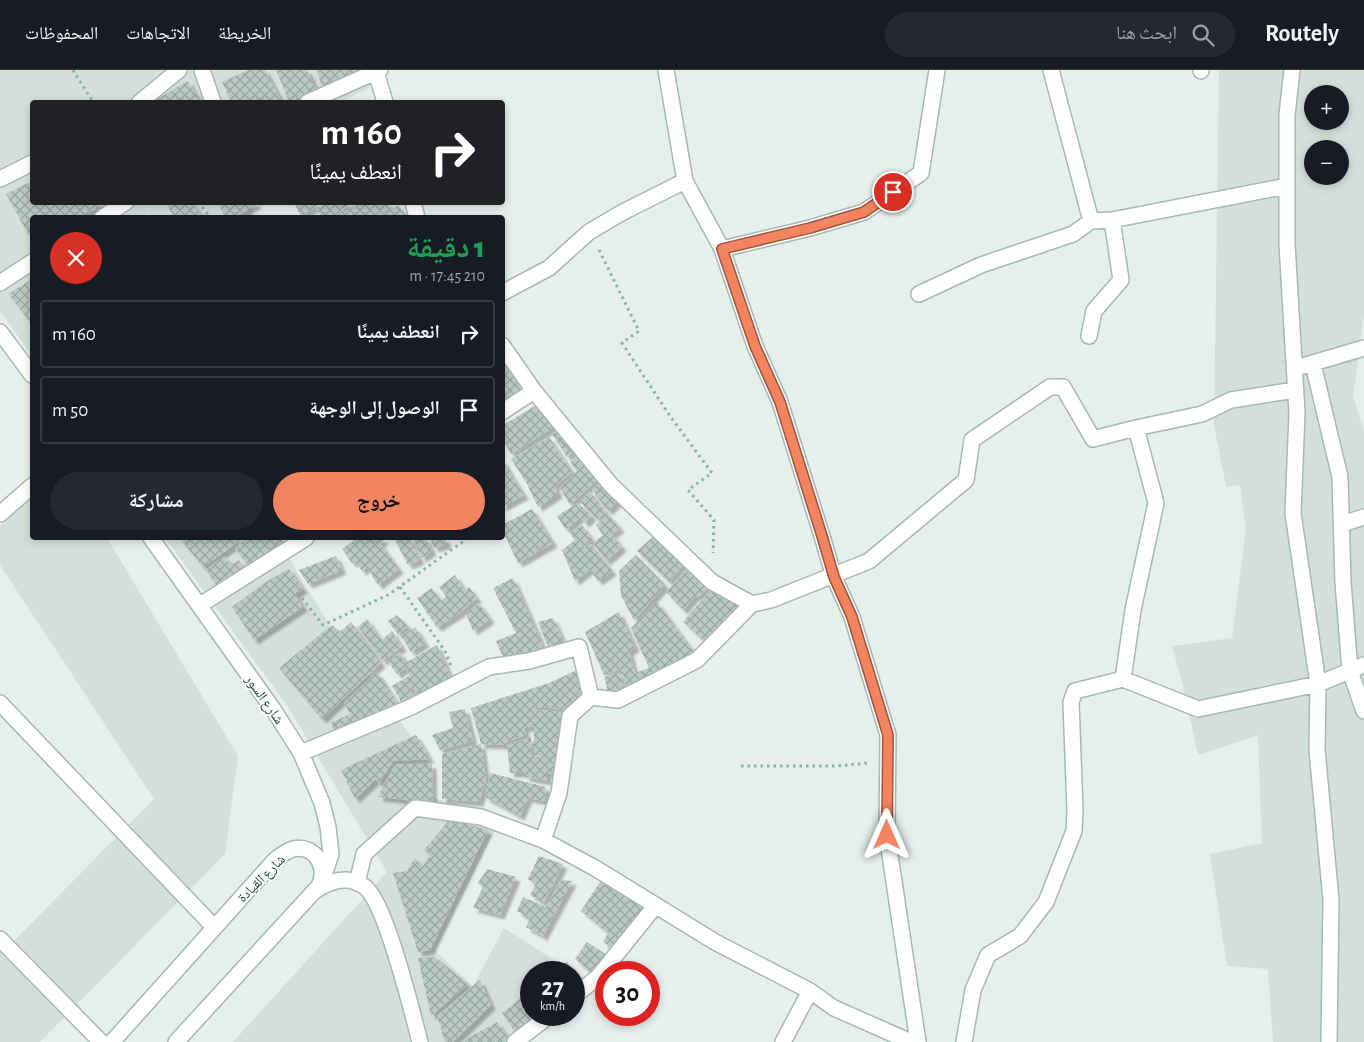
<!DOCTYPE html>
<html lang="ar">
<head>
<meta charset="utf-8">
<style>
  :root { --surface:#171b24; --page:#242831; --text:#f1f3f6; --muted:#9ea1a6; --line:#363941; --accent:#f4845f }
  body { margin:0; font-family:"Alegreya Sans","Noto Naskh Arabic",sans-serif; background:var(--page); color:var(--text); direction:rtl; height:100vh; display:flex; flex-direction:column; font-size:19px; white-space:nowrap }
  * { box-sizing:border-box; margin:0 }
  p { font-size:16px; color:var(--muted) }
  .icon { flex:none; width:28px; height:28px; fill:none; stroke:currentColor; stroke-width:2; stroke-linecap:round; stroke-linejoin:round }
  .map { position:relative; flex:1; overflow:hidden; direction:ltr }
  .sheet { position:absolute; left:30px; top:145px; width:475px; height:325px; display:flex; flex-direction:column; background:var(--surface); border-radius:5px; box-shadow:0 2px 8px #0003; direction:rtl }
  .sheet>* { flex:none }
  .top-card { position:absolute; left:30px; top:30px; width:475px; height:105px; border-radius:5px; box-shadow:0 2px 8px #0003; direction:rtl; background:#202124; color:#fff; overflow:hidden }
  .buttons { position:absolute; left:1304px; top:15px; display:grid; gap:10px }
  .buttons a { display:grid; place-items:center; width:45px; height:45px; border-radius:50%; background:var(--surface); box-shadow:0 2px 8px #0003; font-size:25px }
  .speed { position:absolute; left:520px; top:891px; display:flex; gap:10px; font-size:25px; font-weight:700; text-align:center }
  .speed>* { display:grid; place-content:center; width:65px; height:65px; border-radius:50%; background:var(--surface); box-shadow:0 2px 8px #0003; line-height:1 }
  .speed small { font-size:12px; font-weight:400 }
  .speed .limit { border:8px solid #d22; background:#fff; color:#111 }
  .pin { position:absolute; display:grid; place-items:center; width:42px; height:42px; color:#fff; margin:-21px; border:2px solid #fff; border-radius:50%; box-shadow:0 1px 5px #0007 }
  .me { position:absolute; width:55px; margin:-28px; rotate:0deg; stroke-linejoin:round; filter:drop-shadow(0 0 4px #0008) }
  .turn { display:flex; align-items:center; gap:18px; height:105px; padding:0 20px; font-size:22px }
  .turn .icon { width:65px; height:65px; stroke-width:2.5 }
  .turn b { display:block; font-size:35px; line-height:42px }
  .round { display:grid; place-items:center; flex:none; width:52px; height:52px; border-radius:26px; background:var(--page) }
  .summary { display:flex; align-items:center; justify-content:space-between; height:85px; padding:0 20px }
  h1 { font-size:30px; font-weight:800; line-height:38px; color:#1e9e55 }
  .button { display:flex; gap:10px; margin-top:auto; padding:10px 20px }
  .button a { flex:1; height:58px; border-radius:30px; background:var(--accent); color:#111; font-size:20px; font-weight:800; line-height:58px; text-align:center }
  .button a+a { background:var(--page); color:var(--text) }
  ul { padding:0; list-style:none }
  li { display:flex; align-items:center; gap:15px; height:68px; margin:0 10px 8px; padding:0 10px; border:2px solid var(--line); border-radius:5px }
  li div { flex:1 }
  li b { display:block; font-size:19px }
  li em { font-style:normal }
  header { display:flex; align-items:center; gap:30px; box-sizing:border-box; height:70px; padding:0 25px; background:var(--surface); border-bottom:1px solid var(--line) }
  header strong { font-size:24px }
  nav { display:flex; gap:28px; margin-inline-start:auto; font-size:18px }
  .search { width:350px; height:45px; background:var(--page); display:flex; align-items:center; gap:12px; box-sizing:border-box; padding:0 18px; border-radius:28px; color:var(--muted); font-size:19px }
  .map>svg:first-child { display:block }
</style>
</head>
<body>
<header>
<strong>Routely</strong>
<div class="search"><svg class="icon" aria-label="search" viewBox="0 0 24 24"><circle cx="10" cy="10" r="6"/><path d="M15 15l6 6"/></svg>ابحث هنا</div>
<nav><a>الخريطة</a><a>الاتجاهات</a><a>المحفوظات</a></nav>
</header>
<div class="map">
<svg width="1364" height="972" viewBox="0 0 1364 972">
  <defs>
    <pattern id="building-cross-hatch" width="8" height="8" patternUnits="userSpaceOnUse" patternTransform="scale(1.25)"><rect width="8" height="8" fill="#bbcac4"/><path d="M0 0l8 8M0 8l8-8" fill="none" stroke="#98a6a0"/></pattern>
    <filter id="shadow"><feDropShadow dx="4.5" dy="4.5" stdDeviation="1" flood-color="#0004"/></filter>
  </defs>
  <rect width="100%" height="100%" fill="#e6efeb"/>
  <path fill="#d4dfda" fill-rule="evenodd" d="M0,0H362L370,18L340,32H32V132L251,133L255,147L151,148L149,143L143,148H32V286L0,241Z
    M1219,0H1364V247L1353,326L1364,361V972H1273L1268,899L1227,896L1210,784L1262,773L1258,665L1198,685L1182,612L1172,576L1232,568L1246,459L1240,415L1226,417L1214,355ZM1312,24H1340V51H1312ZM1312,79H1340V106H1312Z
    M32,424V468H107L238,686L225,784L40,972H0V868L9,876L154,729L0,495V455Z
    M165,468H279L298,504L334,562L354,555L386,589L368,604L431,696L433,728L502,746L435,881L473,916L504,858L594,915L574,932V902H531V945H559L526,972H233L387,802L288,637Z"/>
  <path fill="url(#building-cross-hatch)" filter="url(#shadow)" d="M248,0H265L282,32H231L222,12Z
    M276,0H307L317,21L289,32Z
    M317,0H369L322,19Z
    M188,11L200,32H152Z
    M32,111V132H106L80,148H32V171L6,124Z
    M165,132H192L203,148H175Z
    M217,132H256L257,134L234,148H226Z
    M294,132H322L301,147Z
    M326,132H352L333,148H323L316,140Z
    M361,132H388L390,138L374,148H336Z
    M398,135L408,148H377Z
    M32,209V254L8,224Z
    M502,282L531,321L502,336Z
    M538,334L555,356L511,384L502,368V356Z
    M560,358L576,379L567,387L552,364Z
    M549,367L572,402L555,416L558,424L538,437L526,412L511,389Z
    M577,386L600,407L570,435L560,418L577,401L570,393Z
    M502,389L524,425L502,437Z
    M602,410L621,428L608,441L592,420Z
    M590,421L606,442L597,449L580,432Z
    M578,433L592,446L585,453L580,447L566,460L557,446Z
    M532,439L553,473L518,493L502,460V455Z
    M608,444L620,458L612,464L622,477L606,491L593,473L603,465L596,455Z
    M582,455L593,470L581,478L591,474L612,501L598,511L590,499L575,511L562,480L575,470L570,463Z
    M656,464L685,492L669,512L637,481Z
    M187,468H244L203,497L182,471Z
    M245,468H282L286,475L249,497L235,478L245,469Z
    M357,468H382L384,470L380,473L399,499L378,515L367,497L362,501L355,491L352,493L342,479Z
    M394,468H410L420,490L408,495Z
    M412,468H426L432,481L422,488Z
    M430,468H445L447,474L434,478Z
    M636,485L665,515L634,550L621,526L619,501Z
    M224,486L231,495L239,490L246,500L218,518L206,500Z
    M336,486L342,500L308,514L299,500Z
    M689,497L712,513L699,527L696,525L683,540L666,522Z
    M289,499L303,519L295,524L303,537L254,570L232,537L267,511Z
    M455,505L465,520L469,517L477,528L458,544L437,557L417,528L432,518L441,531L446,526L439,517Z
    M513,508L544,579L503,587L496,571L516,563L493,518Z
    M710,520L743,536L704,571L683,552Z
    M657,532L695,583L628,622L621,599L604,605L585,562L619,542L635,577L629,581L635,603L649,598L631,558Z
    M479,533L490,549L473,561L466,543Z
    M397,545L408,556L398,564L388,551Z
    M553,548L564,573L548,577L538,552Z
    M367,549L382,570L392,561L402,577L383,591L358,557Z
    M351,552L381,593L322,649L279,598L332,555L340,562Z
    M415,557L425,573L411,582L401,566Z
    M437,575L451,609L420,628L413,618L410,620L416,630L403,635L392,616L409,606L407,597L397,604L388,591L400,582L405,593Z
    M579,599L587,626L569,642L552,638H536L537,641L550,640L567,645L556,705L547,703V711L525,707V703H510L507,675L531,667L532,686L546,688L534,685V656L524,658L526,665L506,672L507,675L481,674L471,638L549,613Z
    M377,602L400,636L335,663L331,653L350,644L344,633Z
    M619,602L625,622L609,626L604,607Z
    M465,639L473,671L440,680L432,665L453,658L449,642Z
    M416,665L430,689L393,691L379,714L376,709L355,729L341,700Z
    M481,674L486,710L479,732L442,729V684Z
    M395,694H432L433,733L378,727Z
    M490,703L546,717L544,731L528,728L520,746L485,727Z
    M450,749L488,760L430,880L418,882L393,803L407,801L415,788L423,796L430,785L424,780Z
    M539,786L563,794L544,833L530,825L536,814L528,809Z
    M487,799L516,807L500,845L473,838L483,817L478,813Z
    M561,810L572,811L543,866L526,857L530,849L517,841L523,827L546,837Z
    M600,812L647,839L615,881L603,872L608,863L581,841Z
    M587,872L610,887L594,905L575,889Z
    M435,887L468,914L431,946L418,888Z
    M567,892L584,912L574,920V902H553Z
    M480,910L491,935L453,972H445L437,946Z
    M531,920V945H540L516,963L502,943Z
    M497,952L511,972H461Z"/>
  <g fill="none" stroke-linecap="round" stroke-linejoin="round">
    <defs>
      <path id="minor" d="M202,0L213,32
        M666,0L685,111L722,179L755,276L780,332L822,466L834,507L852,547L888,665L887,765L918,972
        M1051,0L1091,151
        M1292,0L1287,45V174L1297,343L1293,443L1318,614L1317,680L1331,830L1329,972
        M1201,1V0
        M376,2L385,32
        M140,32L179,0
        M308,32L380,0
        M0,109L32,93
        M413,132L417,148
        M102,148L126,132
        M722,179L810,158L864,142L921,103L937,0
        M0,213L32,192
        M502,223L549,198L589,162L623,142L685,111
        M919,224L981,195L1073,164L1091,151L1112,150L1287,116
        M0,262L32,305
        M1089,266L1094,241L1121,210L1112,150
        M502,275L534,321L611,415L712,512L752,534L771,530L869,491L966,410L972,370L1050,317H1063L1093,369L1136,358L1202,344L1231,330L1295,320
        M1313,294L1340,407L1343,512L1350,601L1364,641
        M1303,296L1364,278
        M502,342L534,321
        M0,444L32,416
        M1342,454L1364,447
        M151,468L273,639L301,683L322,733L328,757L331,784L324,805
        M200,535L306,468
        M1123,609L1133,540L1156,433L1136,358
        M0,633L214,857
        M301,683L411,637L489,597L529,591L579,577L591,627L618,630L697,590L752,534
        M543,770L559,723L570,646L591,627
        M357,813L364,784L415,738L481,747L543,770L595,798L715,872L810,921L834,938L911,972
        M315,821C329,811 349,804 365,817C386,833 412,942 420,972
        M0,869L101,972
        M574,926L598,907L656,835
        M112,972L276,789C281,785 287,781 293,779C316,774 328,798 319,816L176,972
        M515,972L550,945
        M783,972L810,921
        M964,972L973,920L988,885L1020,866L1046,832L1074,761L1075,740L1071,632L1075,621L1123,609L1198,639L1318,614L1364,595"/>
    </defs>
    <use href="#minor" stroke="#a8b8b2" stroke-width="18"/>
    <path stroke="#86b3a5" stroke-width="3" stroke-dasharray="2.5 4" stroke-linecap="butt" d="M73,0L93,32
      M198,132L211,148
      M599,180L639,261L622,273L670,346L712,403L688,420L714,450L713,483
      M400,517L445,581L451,596
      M302,528L323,555L388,525L468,468
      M741,696H837L868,693"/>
    <use href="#minor" stroke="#fff" stroke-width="15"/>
  </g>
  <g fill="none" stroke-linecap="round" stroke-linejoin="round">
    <defs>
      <path id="route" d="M887,765L888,665L852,547L834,507L822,466L780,332L755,276L722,179L810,158L864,142L893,122"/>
    </defs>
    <use href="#route" stroke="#9f563e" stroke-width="12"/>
    <use href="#route" stroke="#f4845f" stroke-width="9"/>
  </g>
  <g text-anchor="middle" stroke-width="4" stroke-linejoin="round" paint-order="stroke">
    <g font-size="14" fill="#24423a" stroke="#f7fbf9">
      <text transform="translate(265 629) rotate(55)" y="5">شارع السور</text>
      <text transform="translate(261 808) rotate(-45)" y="5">شارع القيادة</text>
    </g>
  </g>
</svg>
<div class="buttons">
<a>+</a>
<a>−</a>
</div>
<div class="speed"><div>27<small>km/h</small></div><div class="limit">30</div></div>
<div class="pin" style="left:893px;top:122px;background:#d93025"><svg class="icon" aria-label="arrive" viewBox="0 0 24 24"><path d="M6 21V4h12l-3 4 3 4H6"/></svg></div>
<svg class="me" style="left:887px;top:765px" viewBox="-20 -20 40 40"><path d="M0-17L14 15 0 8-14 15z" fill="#f4845f" stroke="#fff" stroke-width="4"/></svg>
<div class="top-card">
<div class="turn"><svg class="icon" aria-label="right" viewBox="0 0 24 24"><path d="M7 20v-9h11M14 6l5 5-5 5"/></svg><div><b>160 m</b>انعطف يمينًا</div></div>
</div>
<section class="sheet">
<div class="summary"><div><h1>1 دقيقة</h1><p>210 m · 17:45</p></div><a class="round" style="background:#d93025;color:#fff"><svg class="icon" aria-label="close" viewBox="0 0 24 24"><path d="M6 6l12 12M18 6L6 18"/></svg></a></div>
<ul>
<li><svg class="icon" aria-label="right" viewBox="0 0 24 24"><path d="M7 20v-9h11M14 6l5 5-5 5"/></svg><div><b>انعطف يمينًا</b></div><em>160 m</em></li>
<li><svg class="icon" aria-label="arrive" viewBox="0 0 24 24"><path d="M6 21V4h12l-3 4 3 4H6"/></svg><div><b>الوصول إلى الوجهة</b></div><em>50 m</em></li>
</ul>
<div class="button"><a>خروج</a><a>مشاركة</a></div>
</section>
</div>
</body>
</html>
